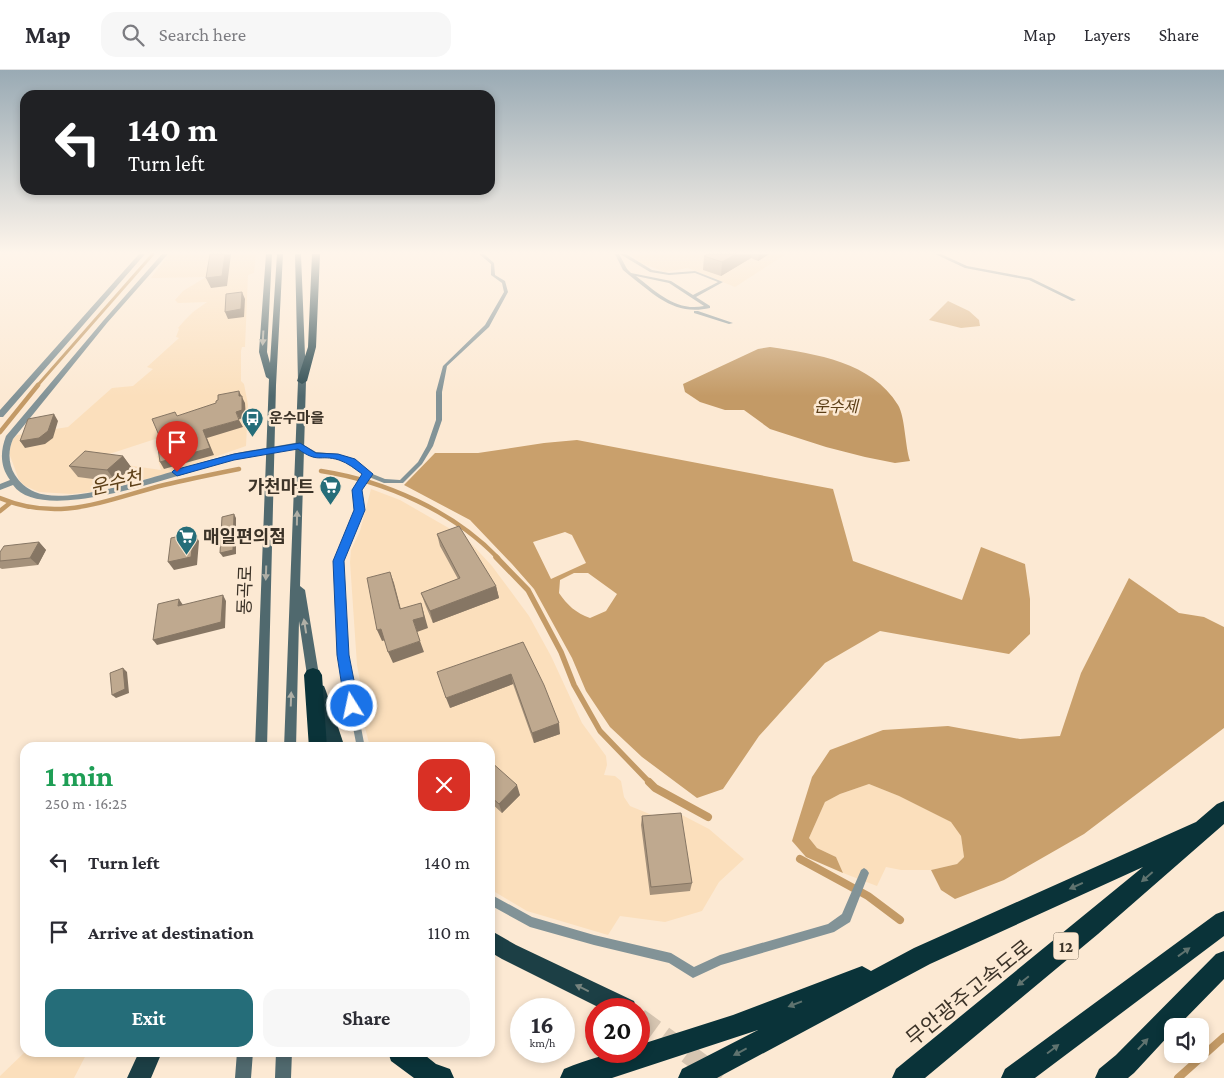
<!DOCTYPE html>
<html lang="en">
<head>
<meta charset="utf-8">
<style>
  :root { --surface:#fff; --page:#f7f7f7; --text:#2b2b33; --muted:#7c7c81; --line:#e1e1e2; --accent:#256d79 }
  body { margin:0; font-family:"Crimson Pro","Noto Sans KR",serif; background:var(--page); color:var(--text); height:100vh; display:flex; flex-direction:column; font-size:19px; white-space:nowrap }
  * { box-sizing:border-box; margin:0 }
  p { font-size:16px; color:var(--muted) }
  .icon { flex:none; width:28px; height:28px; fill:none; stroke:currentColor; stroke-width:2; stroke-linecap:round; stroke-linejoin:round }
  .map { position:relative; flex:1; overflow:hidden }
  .sheet { position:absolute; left:20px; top:672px; width:475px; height:315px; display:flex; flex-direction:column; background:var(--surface); border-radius:15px; box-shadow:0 2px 8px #0003 }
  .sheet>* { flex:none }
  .top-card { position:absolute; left:20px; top:20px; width:475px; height:105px; border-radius:15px; box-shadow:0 2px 8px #0003; background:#202124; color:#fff; overflow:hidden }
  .tools { position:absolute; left:1164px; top:948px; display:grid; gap:10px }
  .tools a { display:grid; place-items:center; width:45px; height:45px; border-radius:10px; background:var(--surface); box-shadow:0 2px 8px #0003; font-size:25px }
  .speed { position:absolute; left:510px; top:928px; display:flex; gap:10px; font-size:25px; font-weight:700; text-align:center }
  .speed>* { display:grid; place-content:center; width:65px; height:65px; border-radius:50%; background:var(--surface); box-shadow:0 2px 8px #0003; line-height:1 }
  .speed small { font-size:12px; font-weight:400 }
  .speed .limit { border:8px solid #d22; background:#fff; color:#111 }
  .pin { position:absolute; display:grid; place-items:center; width:42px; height:42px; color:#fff; margin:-51px -21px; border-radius:50% 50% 50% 0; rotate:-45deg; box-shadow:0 0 5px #0007 }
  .pin .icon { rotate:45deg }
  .me { position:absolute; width:55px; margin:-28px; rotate:350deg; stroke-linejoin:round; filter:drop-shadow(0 0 4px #0008) }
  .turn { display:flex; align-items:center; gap:18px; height:105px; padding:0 25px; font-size:22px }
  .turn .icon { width:65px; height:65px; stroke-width:2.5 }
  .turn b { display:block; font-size:35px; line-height:42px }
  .round { display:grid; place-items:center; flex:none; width:52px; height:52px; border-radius:15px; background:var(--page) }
  .head { display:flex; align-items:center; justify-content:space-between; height:85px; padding:0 25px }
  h1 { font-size:30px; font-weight:700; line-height:38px; color:#1e9e55 }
  .action { display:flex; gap:10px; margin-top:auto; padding:10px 25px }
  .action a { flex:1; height:58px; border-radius:15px; background:var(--accent); color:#fff; font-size:20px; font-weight:700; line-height:58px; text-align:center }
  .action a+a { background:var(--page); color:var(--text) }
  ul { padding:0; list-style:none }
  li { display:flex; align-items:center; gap:15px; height:70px; padding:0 25px }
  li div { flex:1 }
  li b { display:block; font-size:19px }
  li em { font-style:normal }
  header { display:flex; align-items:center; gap:30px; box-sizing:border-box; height:70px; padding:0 25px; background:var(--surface); border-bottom:1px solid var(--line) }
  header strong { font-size:24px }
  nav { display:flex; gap:28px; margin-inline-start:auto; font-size:18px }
  .search { width:350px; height:45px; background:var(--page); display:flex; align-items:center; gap:12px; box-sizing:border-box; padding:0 18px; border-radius:15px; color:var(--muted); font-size:19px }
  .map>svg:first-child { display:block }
</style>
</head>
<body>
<header>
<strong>Map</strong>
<div class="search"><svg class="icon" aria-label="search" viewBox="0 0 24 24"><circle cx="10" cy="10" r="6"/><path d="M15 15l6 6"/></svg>Search here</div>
<nav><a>Map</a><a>Layers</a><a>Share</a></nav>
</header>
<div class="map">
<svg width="1224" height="1008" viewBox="0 0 1224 1008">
  <rect width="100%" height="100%" fill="#fce9d3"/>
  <path fill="#fbdfbc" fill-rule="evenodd" d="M169,184H256L254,203L248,205L245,277H242L241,281V311L244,314L248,335L246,376L163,405L91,422L71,424L39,422L25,416L19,410L9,383L12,370L17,365L68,357L112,318L133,316L153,299L147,297L179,268L176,267L179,259L178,258L184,251L193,242L207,232L178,233L175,230L183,221L206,207L151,208ZM189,358L194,374L157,386L161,400L91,390Z
    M630,184H786L735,217L688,198L665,202L641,193Z
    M371,419L400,430L466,468L492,496L529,546L551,586L582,653L606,686L607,695L604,705L615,706L621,711L624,727L630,736L652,745L672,743L682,745L709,759L744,789L719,812L702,841L665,852L620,846L608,865L527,841L490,819V678L370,677L362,646V622L357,595L350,492L351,480L360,461Z
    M869,714L899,726L952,752L961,766L964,787L957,794L931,800H901L886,797L877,816L843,803L836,787L817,778L809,768L825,732L840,724Z
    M25,982L87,983L74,1008H0V1006Z"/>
  <path fill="#ddb788" d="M948,231L969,241L979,250L980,256L961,258L929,250Z"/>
  <path fill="#c9a06c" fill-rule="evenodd" d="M577,370L833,419L853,491L962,530L981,477L1025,494L1030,529V564L1009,584L880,561L825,593L759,666L723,719L697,728L642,687L610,657L586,621L572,588L534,519L512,494L470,450L404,415L435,383H478L544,373ZM565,462L572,465L586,493L551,509L533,472ZM574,503H588L617,524L606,541L590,548C576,543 567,535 559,523L560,510Z
    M1129,508L1179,543L1204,547L1224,557V658L1084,764L1004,810L955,829L941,820L931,800L957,794L964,787L961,766L951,752L899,726L869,714L840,724L825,732L809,768L817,778L836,787L843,803L806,787L792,771L812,707L830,680L883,660L948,656L1020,669L1060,666L1081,603Z"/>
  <path fill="#c39a66" d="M770,277C816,284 872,292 898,335C905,346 905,376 910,391L895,393L865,387L826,377L770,359L744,340H725L700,332L685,322L683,314L758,279Z"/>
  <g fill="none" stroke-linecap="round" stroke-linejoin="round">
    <path stroke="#c39a66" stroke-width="3" d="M37,316L153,184"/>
    <path stroke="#c39a66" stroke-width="4.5" d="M0,362L38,315
      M321,401C385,411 453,441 498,488
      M0,428C60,453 105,430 164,415C189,409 214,404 239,399
      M0,441L10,433"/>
    <path stroke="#c39a66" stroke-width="5.5" d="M496,487L528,520L561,582L574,615L600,661L651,714"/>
    <path stroke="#c39a66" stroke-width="8" d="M649,712L655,718L708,747
      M800,789L868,826L900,850
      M1178,1008L1224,967"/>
    <path stroke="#d6c5b1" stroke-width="20" stroke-dasharray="20 10" stroke-linecap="butt" d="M639,948L721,1008"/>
    <path fill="#829397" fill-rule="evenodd" d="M479,184H484L494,193L495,205L505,211L508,222L489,257L447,296L442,322V350L433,376L422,394L403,413H384L369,407L360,420L363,439L341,491L347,585L365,678H357L339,585L335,491L357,439L354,420L365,404C356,398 348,390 338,388C319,384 313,390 297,375L298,374H302L316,382L337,384L348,387L370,403L385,409L400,410L418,392L427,376L436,350V322L443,296L485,255L504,222L502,213L491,205V194Z
      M615,184H619L627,199L631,203L671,211L693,225L718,212L695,203L669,205L650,202L620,184H626L652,200L669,203L695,201L723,212L696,227L710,236V238C674,246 655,225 629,205L623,200ZM636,206L669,213L704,236C677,242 656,222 636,206Z
      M935,184H941L967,196L1031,208L1076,230L1072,231L1029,210L965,198Z
      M694,241H698L733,253L729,254L694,243Z
      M864,798L867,800L869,803L850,852L834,862L721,895L693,908L669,893L594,875L530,857L490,835V824L532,847L594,865L671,883L694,897L720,885L828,854L842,844L861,800Z"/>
    <path fill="#829397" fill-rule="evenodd" d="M139,184H145L3,347H0V340Z
      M162,184H168L107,253L13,369C8,380 8,394 15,405C20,413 26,418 35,422C73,438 179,398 221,387C247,380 274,377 300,372L304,375L303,377C279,382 255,384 232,390C189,400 43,458 13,415L0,420V414L10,410C0,396 0,382 6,366L103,251Z"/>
    <path fill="#50696e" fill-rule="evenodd" d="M266,184H272L267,282L270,293L277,184H283L276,315L267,678H255L269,309L266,307L259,282Z
      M295,184H301L306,311L300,516L305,520L319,605L317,608L313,610L309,608L307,605L299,551L296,678H284L298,311Z
      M237,982H253L251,1008H235Z
      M276,982H292L291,1008H275Z"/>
    <path fill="#2d4b51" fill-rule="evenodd" d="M312,184H320L316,277L307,311L302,314L297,311L308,277Z"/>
    <path fill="#1c3f45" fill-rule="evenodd" d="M318,614L324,616L326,621L345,678H328L310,621L312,616Z
      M490,860L516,875L634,931L637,939H602L502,889L490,882Z
      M139,982H162L151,1008H127Z"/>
    <path fill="#0a3339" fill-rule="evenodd" d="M313,598L319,600L322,605L327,678H309L304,605L307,600Z
      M1224,731V754L1098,864L925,1008H892L896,999L1143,797L930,894L717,1008H678L682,999L758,960L612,1008H560L564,999C589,989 612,981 639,981V975L733,945L862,896L871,901L914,878L1196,752L1217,734Z
      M1224,841V866L1035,1008H1001L1005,999L1216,844Z
      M1224,881V909L1178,956H1172V962L1134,1003L1128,1008H1095L1099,999L1116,985L1216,884Z
      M388,982H421L436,994L450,999L454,1008H414L391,991Z"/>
  </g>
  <path fill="#a4917b" d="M708,184H769L758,191L751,188L721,206L703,200L704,186Z
    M123,386L131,397L116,412L78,407L69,396Z
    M437,464L496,516L499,528L433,553L425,534L421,523L458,509L440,476Z
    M39,472L46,480L38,495L2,499L0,498V482Z
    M523,572L560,664L534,673L513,614L450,638Z
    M490,691L520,725L502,743L490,732Z
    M642,746L692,813L690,821L650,825L641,755Z"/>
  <path fill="#867664" d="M225,184H231L227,216L211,218L206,208Z
    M736,184H752L751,188L721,206L722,192Z
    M759,184H769L758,191Z
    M242,222L245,229L244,247L228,249L225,242Z
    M239,321L245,333L246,348L239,349L236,342L239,326Z
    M54,344L58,351L53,368L45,374L25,378L20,371Z
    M239,350L243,357L207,368L214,385L164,399L160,392L203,360Z
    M123,386L131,397L116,412L107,400Z
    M234,444L236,448V484L223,487L220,483Z
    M194,463L199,471L197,495L174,500L168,492Z
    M39,472L46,480L38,495L30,488Z
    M390,502L394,513L404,551L400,539Z
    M496,516L499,528L433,553L430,541Z
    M223,525L226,531L225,558L157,575L153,570Z
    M179,529L183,535L178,536Z
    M421,533L428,558L417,562L413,550Z
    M381,559L386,570L382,571L377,560Z
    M420,571L424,582L393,593L388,582Z
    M123,598L127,602L129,623L116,628L112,625Z
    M511,604L513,614L450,638L446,628Z
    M559,653L560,664L534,673L532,663Z
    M517,715L520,725L502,743L499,734Z"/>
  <path fill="#bfa98f" stroke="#867664" d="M210,184H225L222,206L206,208Z
    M708,184H736L722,192L704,186Z
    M242,222L241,239L225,242L226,224Z
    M239,321V326H242V340L236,342L239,350L203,360L210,378L160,392L158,378L164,377L152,349L175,342L177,346L216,333V331L218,330V325Z
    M54,344L48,361L39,368L20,371L28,349Z
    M85,381L123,386L107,400L69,396Z
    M234,444L233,480L220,483L222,447Z
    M459,456L496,516L430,541L421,523L460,508L437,464Z
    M194,463L191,487L168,492L171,468Z
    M39,472L30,488L0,491V482L4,476Z
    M390,502L400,539L421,533L424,547L413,550L420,571L388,582L381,559L377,560L367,508Z
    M223,525L221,552L153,570L158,534L179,529L178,536Z
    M523,572L544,615L559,653L532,663L511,604L446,628L437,602Z
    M123,598L125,619L112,625L110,603Z
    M490,691L517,715L499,734L490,726Z
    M681,743L692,813L651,817L642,746Z"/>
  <defs><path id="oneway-solid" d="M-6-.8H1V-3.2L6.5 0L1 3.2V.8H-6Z" transform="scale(1.25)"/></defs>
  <g fill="#afafa6">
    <use href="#oneway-solid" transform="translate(263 268) rotate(93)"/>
    <use href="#oneway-solid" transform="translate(297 448) rotate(-89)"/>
    <use href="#oneway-solid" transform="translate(266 503) rotate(92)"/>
    <use href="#oneway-solid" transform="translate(305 556) rotate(-99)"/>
    <use href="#oneway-solid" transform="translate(291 629) rotate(-88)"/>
  </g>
  <g fill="#5f736f">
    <use href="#oneway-solid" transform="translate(1147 807) rotate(139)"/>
    <use href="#oneway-solid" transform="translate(1076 816) rotate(156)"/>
    <use href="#oneway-solid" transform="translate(1184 882) rotate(-36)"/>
    <use href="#oneway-solid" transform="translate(1023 911) rotate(141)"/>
    <use href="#oneway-solid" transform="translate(795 934) rotate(159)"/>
    <use href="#oneway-solid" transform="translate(1143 974) rotate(-47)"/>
    <use href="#oneway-solid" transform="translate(1053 979) rotate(-37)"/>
    <use href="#oneway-solid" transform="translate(740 982) rotate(152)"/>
  </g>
  <use fill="#76837e" href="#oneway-solid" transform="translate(582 918) rotate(-154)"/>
  <linearGradient id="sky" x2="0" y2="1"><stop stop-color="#99aab4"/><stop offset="0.56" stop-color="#fef5eb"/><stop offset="1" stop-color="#fef5eb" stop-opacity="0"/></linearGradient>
  <rect width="1224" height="326" fill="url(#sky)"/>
  <path fill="#1a73e8" stroke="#114b97" d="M300,373L316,383L338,384L355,389L373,404L362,420L365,440L344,491L349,585L359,636L357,640L352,642L347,640L345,636L337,585L333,491L354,440L352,420L362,404C355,399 348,393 339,390C319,384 319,394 298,379L234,390L177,406L172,402L174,400L234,384Z"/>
  <defs>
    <symbol id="bus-pin" viewBox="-11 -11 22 30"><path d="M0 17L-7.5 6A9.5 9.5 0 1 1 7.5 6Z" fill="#256d79" stroke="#fce9d3"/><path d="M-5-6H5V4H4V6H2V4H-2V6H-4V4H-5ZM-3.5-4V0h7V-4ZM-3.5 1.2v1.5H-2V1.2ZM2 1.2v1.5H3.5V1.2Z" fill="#fff"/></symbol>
    <symbol id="supermarket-pin" viewBox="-11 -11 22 30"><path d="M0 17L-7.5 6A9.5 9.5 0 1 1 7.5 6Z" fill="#256d79" stroke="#fce9d3"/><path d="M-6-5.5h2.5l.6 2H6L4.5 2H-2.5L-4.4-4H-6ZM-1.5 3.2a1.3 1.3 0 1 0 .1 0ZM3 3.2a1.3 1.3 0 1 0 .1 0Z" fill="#fff"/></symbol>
  </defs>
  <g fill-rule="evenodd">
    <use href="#bus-pin" x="240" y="336" width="25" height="34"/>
    <use href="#supermarket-pin" x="318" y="404" width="25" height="34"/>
    <use href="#supermarket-pin" x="174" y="454" width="25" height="34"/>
  </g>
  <g text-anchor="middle" stroke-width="5" stroke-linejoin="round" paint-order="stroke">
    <g font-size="15" font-weight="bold" fill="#3c3328" stroke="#fce9d3" text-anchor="start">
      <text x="269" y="353">운수마을</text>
    </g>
    <g font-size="16" font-style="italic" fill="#5c3f17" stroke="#fce9d3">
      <text x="836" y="342">운수제</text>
    </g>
    <rect fill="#fce9d3" stroke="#766a5b" stroke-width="1" x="1053.5" y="862.5" width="25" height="27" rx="4"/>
    <g font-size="16" font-weight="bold" fill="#3c3328">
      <text x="1066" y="882">12</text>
    </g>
    <g font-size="18" font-weight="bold" fill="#3c3328" stroke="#fce9d3" text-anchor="end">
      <text x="314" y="423">가천마트</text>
      <text x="203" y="473" text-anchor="start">매일편의점</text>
    </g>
    <g font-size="18" fill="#3c3328" stroke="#fce9d3">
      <text transform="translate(245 520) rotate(-88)" y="6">동곡로</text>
    </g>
    <g font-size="19" font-style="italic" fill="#5c3f17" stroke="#fce9d3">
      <text transform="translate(116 412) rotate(-13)" y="7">운수천</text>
    </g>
    <g font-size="21" fill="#3c3328" stroke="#fce9d3">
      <text transform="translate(969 923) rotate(-39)" y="7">무안광주고속도로</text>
    </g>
  </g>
</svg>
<div class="tools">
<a><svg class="icon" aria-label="sound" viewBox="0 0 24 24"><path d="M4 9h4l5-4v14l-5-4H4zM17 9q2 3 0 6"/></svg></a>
</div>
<div class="speed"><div>16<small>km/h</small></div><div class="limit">20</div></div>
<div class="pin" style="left:177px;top:402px;background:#d93025"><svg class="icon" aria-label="arrive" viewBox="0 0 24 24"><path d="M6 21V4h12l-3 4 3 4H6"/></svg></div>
<svg class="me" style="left:352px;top:636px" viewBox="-20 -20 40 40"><circle r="17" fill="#1a73e8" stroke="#fff" stroke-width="3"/><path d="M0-11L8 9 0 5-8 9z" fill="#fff"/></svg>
<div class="top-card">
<div class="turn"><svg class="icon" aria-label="left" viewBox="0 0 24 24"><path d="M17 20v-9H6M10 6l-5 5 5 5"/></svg><div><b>140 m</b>Turn left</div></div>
</div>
<section class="sheet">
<div class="head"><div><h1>1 min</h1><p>250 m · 16:25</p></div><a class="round" style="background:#d93025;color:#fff"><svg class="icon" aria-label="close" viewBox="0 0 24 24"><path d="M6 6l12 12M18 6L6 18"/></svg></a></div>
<ul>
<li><svg class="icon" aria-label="left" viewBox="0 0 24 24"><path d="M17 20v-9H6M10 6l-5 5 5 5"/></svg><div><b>Turn left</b></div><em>140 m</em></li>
<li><svg class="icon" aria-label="arrive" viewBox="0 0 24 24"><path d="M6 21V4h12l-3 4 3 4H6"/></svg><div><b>Arrive at destination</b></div><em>110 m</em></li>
</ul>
<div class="action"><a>Exit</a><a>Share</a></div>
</section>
</div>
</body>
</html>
